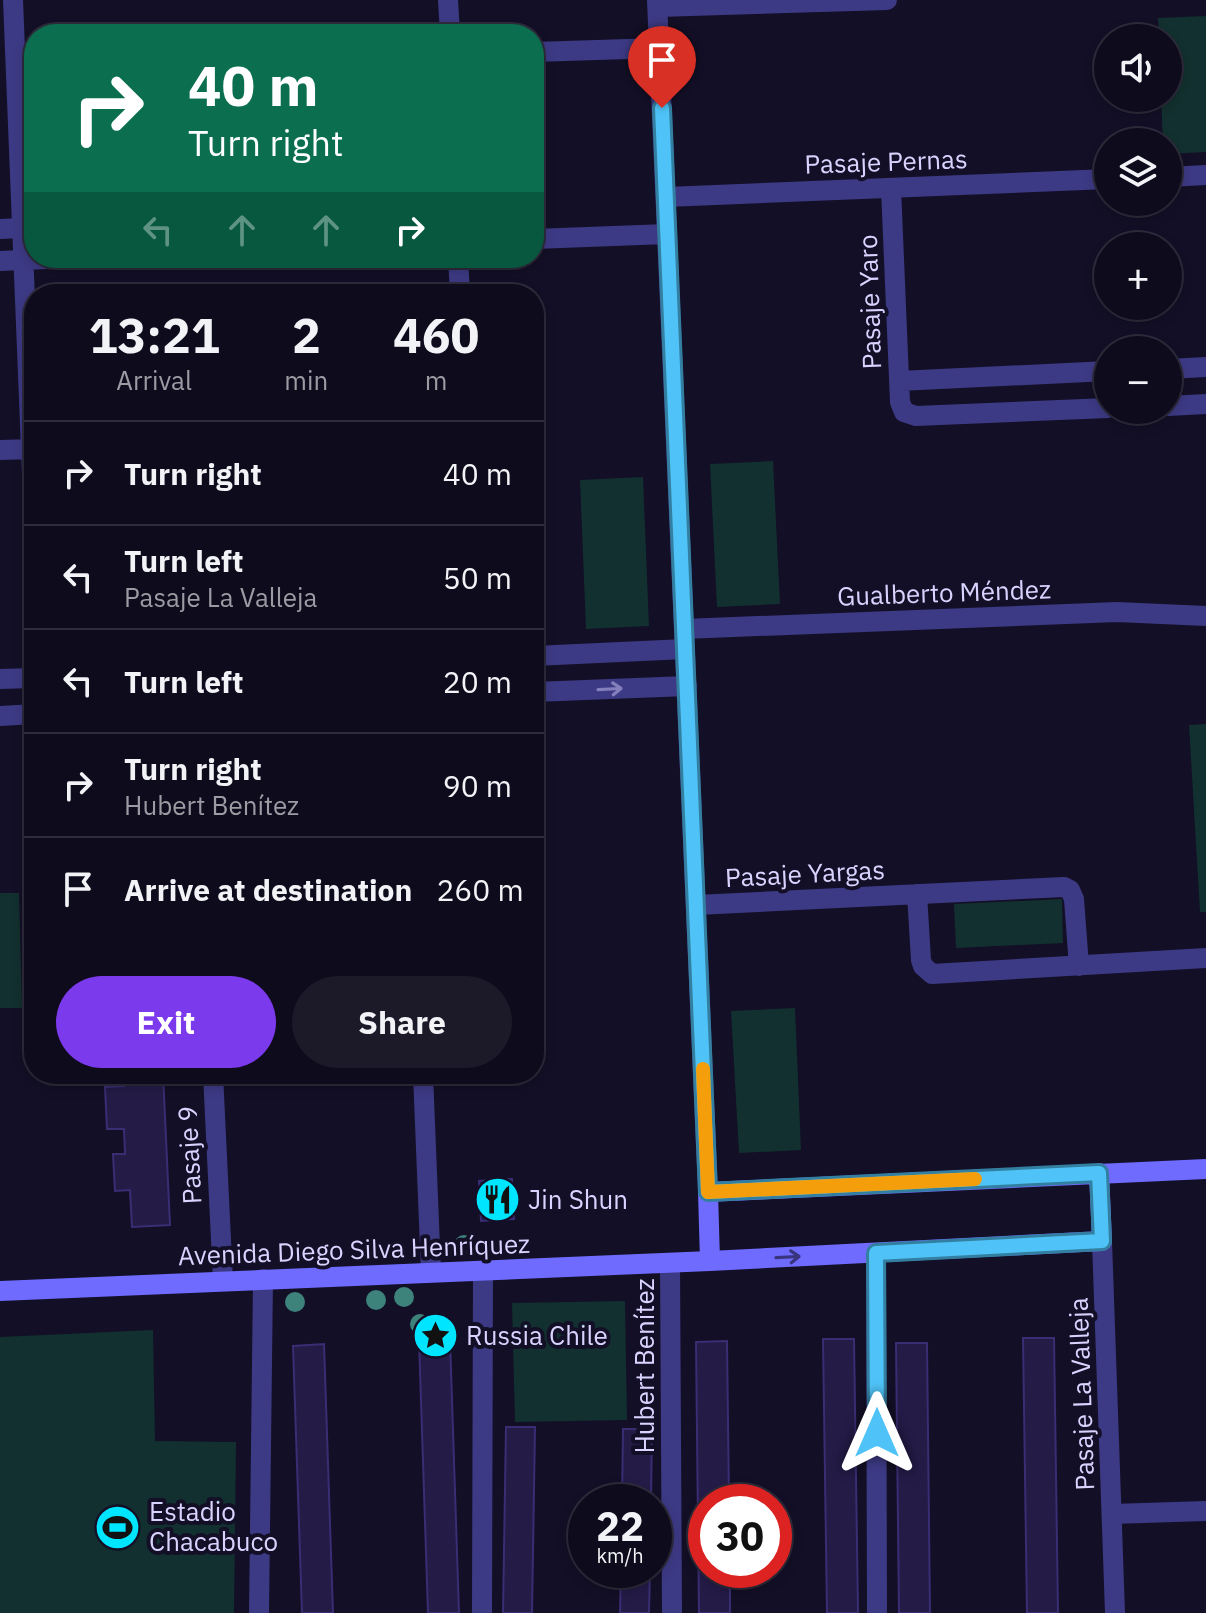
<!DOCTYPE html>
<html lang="en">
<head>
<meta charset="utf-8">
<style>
  :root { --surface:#0e0b1c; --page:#1c1929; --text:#f1f3f6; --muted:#9b9ba3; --line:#2e2b3b; --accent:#7c3aed }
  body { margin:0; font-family:"IBM Plex Sans",sans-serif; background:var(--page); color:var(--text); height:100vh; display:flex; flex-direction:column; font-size:30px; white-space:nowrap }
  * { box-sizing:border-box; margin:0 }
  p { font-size:26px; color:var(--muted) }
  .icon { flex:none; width:44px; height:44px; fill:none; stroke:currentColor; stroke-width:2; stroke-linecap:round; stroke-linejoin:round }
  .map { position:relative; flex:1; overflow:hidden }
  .drawer { position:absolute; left:24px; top:284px; width:520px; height:800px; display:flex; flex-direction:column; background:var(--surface); border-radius:32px; box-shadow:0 4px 12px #0003,0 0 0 2px var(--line) }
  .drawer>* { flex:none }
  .hud { position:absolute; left:24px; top:24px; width:520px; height:244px; border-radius:32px; box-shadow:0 4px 12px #0003,0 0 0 2px var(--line); background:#0b6e4f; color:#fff; overflow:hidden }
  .buttons { position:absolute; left:1094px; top:24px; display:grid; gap:16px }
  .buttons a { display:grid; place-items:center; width:88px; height:88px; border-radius:50%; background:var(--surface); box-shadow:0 4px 12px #0003,0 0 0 2px var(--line); font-size:40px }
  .speed { position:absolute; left:568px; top:1484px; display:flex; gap:16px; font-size:40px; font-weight:700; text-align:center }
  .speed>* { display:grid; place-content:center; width:104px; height:104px; border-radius:50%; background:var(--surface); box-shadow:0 4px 12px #0003,0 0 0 2px var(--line); line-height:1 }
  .speed small { font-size:20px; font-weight:400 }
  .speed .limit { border:12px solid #d22; background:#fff; color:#111 }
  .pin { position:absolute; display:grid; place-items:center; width:68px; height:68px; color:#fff; margin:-82px -34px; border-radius:50% 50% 50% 0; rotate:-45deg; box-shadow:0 0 8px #0007 }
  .pin .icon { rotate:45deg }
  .me { position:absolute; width:88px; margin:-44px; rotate:0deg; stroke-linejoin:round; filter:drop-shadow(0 0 6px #0008) }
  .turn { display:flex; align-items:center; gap:28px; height:168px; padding:0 32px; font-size:36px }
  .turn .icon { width:104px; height:104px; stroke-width:2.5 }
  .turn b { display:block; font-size:56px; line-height:68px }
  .lanes { display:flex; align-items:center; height:76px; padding:0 32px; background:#0003; justify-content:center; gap:40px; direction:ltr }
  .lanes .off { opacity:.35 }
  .eta { display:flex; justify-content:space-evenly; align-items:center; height:136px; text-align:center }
  .eta b { font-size:48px; font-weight:700; line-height:56px }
  .button { display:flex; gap:16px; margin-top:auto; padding:16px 32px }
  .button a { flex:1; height:92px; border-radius:48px; background:var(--accent); color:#fff; font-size:32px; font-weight:700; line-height:92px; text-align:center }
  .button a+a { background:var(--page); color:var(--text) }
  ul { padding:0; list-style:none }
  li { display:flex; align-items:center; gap:24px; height:104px; padding:0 32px; border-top:2px solid var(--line) }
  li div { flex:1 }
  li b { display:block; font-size:30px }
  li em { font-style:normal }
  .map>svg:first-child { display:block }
</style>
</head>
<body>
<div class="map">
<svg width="1206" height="1613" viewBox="0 0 1206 1613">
  <rect width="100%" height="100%" fill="#130f26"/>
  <path fill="#12302f" d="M1206,16V152L1168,154V142H1163L1161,98H1168V38H1159L1158,18Z
    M773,461L780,604L717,607L710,464Z
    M643,477L649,626L586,629L580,480Z
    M1206,724V912H1200L1189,725Z
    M0,893H19L22,1008H0Z
    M1062,899L1063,943L956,948L954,904Z
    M795,1008L801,1150L739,1153L731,1011Z
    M625,1301L627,1420L515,1422L512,1303Z
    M153,1330L155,1441L236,1442L234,1613H0V1337Z"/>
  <path fill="#241b47" stroke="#3b2d73" stroke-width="2" d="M163,1074L170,1225L132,1227L130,1190L115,1191L113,1154H125L124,1129H107L105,1087L124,1086L123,1075Z
    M512,1179L514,1219L481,1221L479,1181Z
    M1023,1338H1054L1058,1613H1027Z
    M450,1339L459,1613H428L419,1340Z
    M823,1339H854L858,1613H827Z
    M727,1341L729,1502H706V1570H730V1613H699L696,1342Z
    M896,1343H927L930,1613H899Z
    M324,1344L333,1613H302L293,1346Z
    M506,1427H535L532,1613H503Z
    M623,1429H652L651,1502H622Z
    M621,1570H650L649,1613H620Z"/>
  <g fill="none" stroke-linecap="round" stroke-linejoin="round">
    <path stroke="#3d3a85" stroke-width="20" d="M13,0L34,524
      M448,0L450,34
      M657,0L708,1192
      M658,7L887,0
      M534,52L659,48
      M1168,177L1206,175
      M891,188L900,402L904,412L916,416L1108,408
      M666,197L1108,179
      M0,229L22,228
      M534,239L667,234
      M458,258L460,294
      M0,261L68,258
      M1168,369L1206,367
      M899,381L1108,371
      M1168,406L1206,404
      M0,450L34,449
      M684,629L1117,612L1206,616
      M534,656L685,649
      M0,679L34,678
      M534,692L687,686
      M0,716L34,714
      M917,894L921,960L923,966L932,974L1206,958
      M696,905L1064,887L1070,890L1074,899L1079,966
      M213,1074L223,1281
      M423,1074L431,1272
      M1102,1241L1115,1613
      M876,1253L877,1613
      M670,1263L672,1613
      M1112,1514L1206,1511
      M259,1613L263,1279
      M482,1613L483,1271"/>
    <path stroke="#6f6bff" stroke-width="20" d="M710,1261L708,1192L1206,1169
      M0,1291L710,1261L1102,1241L1099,1173"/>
  </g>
  <g fill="#3d827b">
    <circle cx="464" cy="1245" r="10"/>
    <circle cx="404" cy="1297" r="10"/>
    <circle cx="376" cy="1300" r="10"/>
    <circle cx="295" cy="1302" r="10"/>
    <circle cx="420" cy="1324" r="10"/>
  </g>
  <defs><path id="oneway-shaft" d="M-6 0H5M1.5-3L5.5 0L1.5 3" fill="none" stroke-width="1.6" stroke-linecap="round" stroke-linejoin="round" transform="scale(2)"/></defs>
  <use stroke="#837fbc" href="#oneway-shaft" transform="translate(610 689) rotate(-3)"/>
  <use stroke="#38347d" href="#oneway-shaft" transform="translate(788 1257) rotate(-3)"/>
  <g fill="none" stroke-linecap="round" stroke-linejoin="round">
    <defs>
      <path id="route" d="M662,108L708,1192L1099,1173L1102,1241L876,1253L877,1433"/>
    </defs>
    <use href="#route" stroke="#337fa1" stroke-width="20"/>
    <use href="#route" stroke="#4fc3f7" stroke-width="14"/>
    <path stroke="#f59e0b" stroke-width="14" d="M703,1069L708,1192L975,1179"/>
  </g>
  <defs>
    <symbol id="restaurant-disc" viewBox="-11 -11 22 22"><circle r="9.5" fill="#00e5ff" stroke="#130f26"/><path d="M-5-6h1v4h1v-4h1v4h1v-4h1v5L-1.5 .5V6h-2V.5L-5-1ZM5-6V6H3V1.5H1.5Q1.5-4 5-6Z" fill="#111"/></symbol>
    <symbol id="sight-disc" viewBox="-11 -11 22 22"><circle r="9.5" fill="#00e5ff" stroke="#130f26"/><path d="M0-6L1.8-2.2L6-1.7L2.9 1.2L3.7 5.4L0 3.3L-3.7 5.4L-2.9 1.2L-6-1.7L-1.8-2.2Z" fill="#111"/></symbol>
    <symbol id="stadium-disc" viewBox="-11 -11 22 22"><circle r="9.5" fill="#00e5ff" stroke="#130f26"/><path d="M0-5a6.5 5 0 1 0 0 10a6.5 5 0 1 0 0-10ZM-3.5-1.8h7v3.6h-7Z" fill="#111"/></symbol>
  </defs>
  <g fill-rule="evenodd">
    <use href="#restaurant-disc" x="472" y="1174" width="51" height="51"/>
    <use href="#sight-disc" x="410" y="1310" width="51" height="51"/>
    <use href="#stadium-disc" x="92" y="1502" width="51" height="51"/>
  </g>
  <g text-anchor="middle" stroke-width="8" stroke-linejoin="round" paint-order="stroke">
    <g font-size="26" fill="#d9d4ff" stroke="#130f26">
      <text transform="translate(886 162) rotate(-2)" y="9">Pasaje Pernas</text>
      <text transform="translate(870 302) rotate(-92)" y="9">Pasaje Yaro</text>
      <text transform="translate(944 593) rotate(-2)" y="9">Gualberto Méndez</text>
      <text transform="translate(805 874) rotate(-3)" y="9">Pasaje Yargas</text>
      <text transform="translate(190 1155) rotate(-93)" y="9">Pasaje 9</text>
      <text transform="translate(354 1250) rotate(-2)" y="9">Avenida Diego Silva Henríquez</text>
      <text transform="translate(645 1366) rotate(-90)" y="9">Hubert Benítez</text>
      <text transform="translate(1082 1394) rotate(-92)" y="9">Pasaje La Valleja</text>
    </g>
    <g font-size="26" fill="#d9d4ff" stroke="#130f26" text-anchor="start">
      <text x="528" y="1209">Jin Shun</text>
      <text x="466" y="1345">Russia Chile</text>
      <text x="149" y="1521">Estadio<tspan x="149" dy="30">Chacabuco</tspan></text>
    </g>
  </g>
</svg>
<div class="buttons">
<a><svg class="icon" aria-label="sound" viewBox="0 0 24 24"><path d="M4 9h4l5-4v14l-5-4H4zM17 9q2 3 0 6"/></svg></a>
<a><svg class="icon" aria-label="layers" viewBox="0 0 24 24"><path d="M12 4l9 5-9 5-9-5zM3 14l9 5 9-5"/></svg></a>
<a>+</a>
<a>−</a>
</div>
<div class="speed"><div>22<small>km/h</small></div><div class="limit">30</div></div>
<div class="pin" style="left:662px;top:108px;background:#d93025"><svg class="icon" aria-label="arrive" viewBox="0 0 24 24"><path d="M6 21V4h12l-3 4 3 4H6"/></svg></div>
<svg class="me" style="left:877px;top:1433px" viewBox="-20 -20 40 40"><path d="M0-17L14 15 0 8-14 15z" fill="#4fc3f7" stroke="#fff" stroke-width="4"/></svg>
<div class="hud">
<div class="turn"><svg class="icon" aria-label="right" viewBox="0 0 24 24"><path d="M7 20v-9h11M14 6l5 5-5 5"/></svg><div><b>40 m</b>Turn right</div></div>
<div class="lanes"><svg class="icon off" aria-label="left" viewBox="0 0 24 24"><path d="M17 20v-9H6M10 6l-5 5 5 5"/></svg><svg class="icon off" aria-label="ahead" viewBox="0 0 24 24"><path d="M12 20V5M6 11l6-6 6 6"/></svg><svg class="icon off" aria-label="ahead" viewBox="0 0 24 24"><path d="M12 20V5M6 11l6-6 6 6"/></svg><svg class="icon" aria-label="right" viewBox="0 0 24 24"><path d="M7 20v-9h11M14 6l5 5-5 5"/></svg></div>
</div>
<section class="drawer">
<div class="eta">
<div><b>13:21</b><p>Arrival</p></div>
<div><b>2</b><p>min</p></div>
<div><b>460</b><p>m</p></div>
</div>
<ul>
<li><svg class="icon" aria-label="right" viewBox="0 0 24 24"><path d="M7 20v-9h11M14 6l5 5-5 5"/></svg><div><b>Turn right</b></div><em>40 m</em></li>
<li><svg class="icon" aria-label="left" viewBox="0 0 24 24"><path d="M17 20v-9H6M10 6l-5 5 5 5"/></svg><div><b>Turn left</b><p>Pasaje La Valleja</p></div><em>50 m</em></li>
<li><svg class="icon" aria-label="left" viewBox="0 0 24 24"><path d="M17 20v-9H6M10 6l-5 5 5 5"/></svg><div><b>Turn left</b></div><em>20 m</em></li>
<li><svg class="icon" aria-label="right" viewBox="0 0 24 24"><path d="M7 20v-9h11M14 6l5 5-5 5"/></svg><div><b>Turn right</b><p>Hubert Benítez</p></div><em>90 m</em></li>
<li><svg class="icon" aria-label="arrive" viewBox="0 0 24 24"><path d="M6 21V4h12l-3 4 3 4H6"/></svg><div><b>Arrive at destination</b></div><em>260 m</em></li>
</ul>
<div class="button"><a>Exit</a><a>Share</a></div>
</section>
</div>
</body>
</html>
